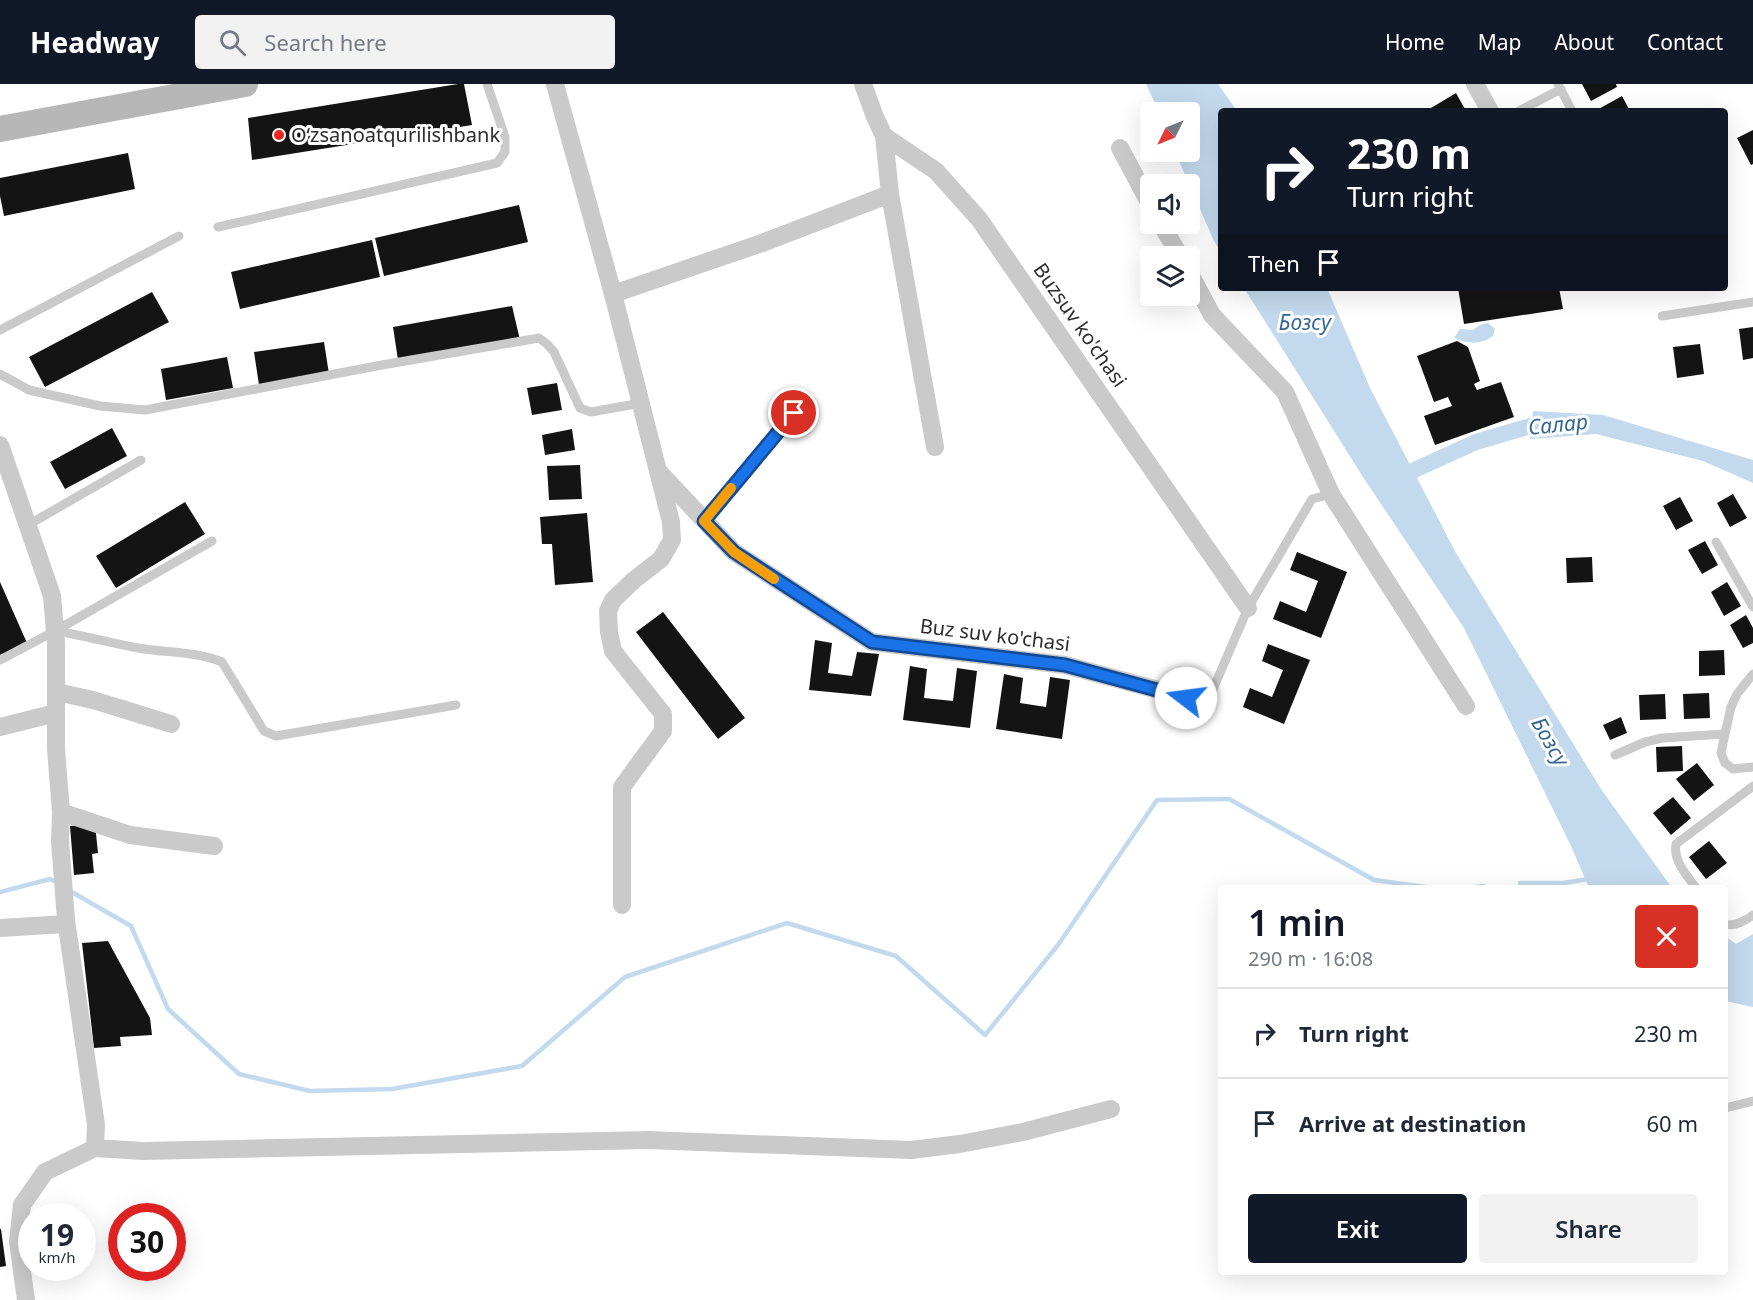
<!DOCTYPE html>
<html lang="en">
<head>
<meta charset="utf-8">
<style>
  :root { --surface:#fff; --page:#f2f2f3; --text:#1f2937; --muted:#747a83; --line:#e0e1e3; --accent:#111827 }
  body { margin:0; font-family:"Noto Sans",sans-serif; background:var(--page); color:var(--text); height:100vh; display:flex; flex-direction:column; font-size:22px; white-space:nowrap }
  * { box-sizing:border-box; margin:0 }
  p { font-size:20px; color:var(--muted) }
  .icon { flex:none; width:33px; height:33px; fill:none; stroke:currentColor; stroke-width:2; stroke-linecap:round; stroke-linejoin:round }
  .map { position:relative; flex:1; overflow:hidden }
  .drawer { position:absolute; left:1218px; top:801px; width:510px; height:390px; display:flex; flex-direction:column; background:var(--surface); border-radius:6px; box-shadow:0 6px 24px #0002 }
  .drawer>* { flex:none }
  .guide { position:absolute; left:1218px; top:24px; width:510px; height:183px; border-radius:6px; box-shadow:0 6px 24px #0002; background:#111827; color:#fff; overflow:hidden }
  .needle { width:39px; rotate:227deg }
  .controls { position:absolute; left:1140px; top:18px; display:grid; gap:12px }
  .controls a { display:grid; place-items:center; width:60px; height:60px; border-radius:6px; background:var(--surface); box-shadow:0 6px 24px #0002; font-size:30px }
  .speed { position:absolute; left:18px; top:1119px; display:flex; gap:12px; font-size:30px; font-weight:700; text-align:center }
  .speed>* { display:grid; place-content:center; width:78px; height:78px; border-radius:50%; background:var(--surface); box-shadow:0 6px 24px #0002; line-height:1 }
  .speed small { font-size:15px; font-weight:400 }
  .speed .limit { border:9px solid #d22; background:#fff; color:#111 }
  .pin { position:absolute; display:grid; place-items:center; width:51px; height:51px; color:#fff; margin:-26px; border:3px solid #fff; border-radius:50%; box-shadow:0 2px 6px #0007 }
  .me { position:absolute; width:66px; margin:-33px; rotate:285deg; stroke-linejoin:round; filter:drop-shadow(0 0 4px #0008) }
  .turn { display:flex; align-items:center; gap:21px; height:126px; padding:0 30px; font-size:27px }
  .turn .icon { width:78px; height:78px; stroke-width:2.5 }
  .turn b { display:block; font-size:42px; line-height:51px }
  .then { display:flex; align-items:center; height:57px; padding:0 30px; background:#0003; gap:12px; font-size:22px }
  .round { display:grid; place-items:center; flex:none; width:63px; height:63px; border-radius:6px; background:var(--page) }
  .headline { display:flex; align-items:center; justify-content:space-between; height:102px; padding:0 30px }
  h1 { font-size:36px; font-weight:600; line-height:45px; color:var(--accent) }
  .action { display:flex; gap:12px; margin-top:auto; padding:12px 30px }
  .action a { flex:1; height:69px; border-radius:6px; background:var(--accent); color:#fff; font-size:24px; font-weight:600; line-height:69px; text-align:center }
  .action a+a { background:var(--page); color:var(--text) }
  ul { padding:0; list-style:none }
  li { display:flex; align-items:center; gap:18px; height:90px; padding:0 30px; border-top:2px solid var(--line) }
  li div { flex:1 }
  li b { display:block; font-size:22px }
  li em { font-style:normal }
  header { display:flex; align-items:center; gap:36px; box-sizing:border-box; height:84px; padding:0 30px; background:var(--accent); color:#fff }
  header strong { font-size:28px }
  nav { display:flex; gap:33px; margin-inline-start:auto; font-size:21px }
  .search { width:420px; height:54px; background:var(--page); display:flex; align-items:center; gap:15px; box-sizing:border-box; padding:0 21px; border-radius:6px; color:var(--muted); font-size:22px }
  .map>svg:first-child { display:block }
</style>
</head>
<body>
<header>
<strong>Headway</strong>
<div class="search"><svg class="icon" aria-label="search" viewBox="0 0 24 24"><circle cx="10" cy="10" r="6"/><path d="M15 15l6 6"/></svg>Search here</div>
<nav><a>Home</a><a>Map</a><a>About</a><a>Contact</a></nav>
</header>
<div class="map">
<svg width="1753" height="1216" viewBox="0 0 1753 1216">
  <rect width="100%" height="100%" fill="#fff"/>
  <path fill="#c3d9ed" d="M1146,0H1218L1237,27H1221V168L1214,157L1175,68H1190V28H1159Z
    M1244,204H1327L1370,304L1456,469L1601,705L1672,804H1589L1571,762L1464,544L1363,393Z
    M1488,239L1495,245L1493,252C1480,261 1469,260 1454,254L1460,245L1473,246L1480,241Z
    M1533,327L1603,331L1753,376V399L1703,377L1596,350L1530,355Z
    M1753,850V923L1725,917V852L1736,860Z"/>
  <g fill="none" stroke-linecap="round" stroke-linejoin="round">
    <path stroke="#c3d9ed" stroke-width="4.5" d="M1520,799H1563L1589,795
      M1466,804L1484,802
      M70,807L131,842L168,925L239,990L310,1007L392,1005L522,982L625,893L787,839L896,872L985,951L1058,861L1157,716L1229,715L1374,796L1433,804
      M0,808L50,795L58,799"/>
    <path stroke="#c3d9ed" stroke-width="16" d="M1399,393L1476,358L1531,342H1553"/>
  </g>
  <path fill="#141414" d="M458,0H464L472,41L252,76L248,34Z
    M1582,0H1616L1617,3L1591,17Z
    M1456,9L1466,27H1433L1431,24Z
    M1622,12L1630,27H1595Z
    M1753,46V80L1751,81L1737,54Z
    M128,69L135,105L4,132L0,112V94Z
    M519,121L528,158L384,192L375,154Z
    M372,156L380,193L240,225L231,188Z
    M1458,204H1559L1563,225L1464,240Z
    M152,208L169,238L45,303L29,273Z
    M512,222L520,256L398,276L393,243Z
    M1753,243V274L1743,276L1739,245Z
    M1457,257L1468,263L1480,297L1474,300L1477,306L1501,298L1514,333L1435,361L1424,332L1452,322L1448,313L1434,318L1417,272Z
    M324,258L329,290L259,301L254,268Z
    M1700,260L1704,290L1677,294L1673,263Z
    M227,273L233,304L166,316L161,285Z
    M557,299L562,326L532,331L527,304Z
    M112,344L127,372L65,405L50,378Z
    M572,345L575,366L545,371L542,351Z
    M580,381L582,415L549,416L547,382Z
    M1733,410L1747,434L1730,443L1717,419Z
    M1680,413L1693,437L1676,446L1663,422Z
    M185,418L205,450L116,504L96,472Z
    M587,429L593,498L555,501L552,460H542L540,433Z
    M1705,457L1718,481L1702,490L1688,466Z
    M1297,468L1347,488L1321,554L1273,535L1280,517L1306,528L1318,497L1290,486Z
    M1592,473L1593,498L1567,499L1566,474Z
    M0,498L27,559L0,571Z
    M1727,498L1741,522L1724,532L1711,508Z
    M663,528L745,634L718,655L636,548Z
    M1746,531L1753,544V559L1743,564L1730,541Z
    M815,556L832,559L828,589L852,592L857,568L879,570L871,612L809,606Z
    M1268,560L1310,576L1284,640L1243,623L1250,604L1272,613L1283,586L1262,577Z
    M1724,566L1725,591L1699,592V567Z
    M910,582L927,585L924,614L953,617L957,584L977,587L970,644L903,636Z
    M1004,590L1023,594L1020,619L1046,623L1050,593L1070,596L1062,655L996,645Z
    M1709,609L1710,634L1684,635L1683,610Z
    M1665,610L1666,635L1640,636L1639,611Z
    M1621,633L1627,649L1610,656L1603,641Z
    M1682,662L1683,687L1657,688L1656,663Z
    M1697,679L1714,701L1694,717L1676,695Z
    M1673,713L1691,734L1671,751L1653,729Z
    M95,740L98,769L92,770L94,789L74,791L70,742Z
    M1709,757L1727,779L1706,795L1689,773Z
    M108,857L150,934L152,951L120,953L121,962L94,964L82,859Z
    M0,1145H1L6,1182L0,1183Z"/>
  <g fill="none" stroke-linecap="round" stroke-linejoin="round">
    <path stroke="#cacaca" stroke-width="9" d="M1558,0L1572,27
      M1519,27L1561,5
      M218,143L497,79L505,68V53L487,0
      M1662,232L1753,218
      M0,246L179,152
      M0,290L29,306L100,322L145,326L382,281L539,254L547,260L554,268L580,324L591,328L641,319
      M704,437L794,329
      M28,441L141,376
      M1716,458L1753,523
      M55,547C83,551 110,559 138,564C166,569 196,567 222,578L264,647L276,652L456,621
      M0,576L55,547L212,457
      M1753,590L1737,610L1731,623L1725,650L1721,669L1725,679L1733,685L1753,683
      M1207,619L1248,524L1312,415L1331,410
      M1615,671L1645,658L1662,654L1725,650
      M1696,804C1686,790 1673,777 1676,760L1753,702
      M1725,840C1735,843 1745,837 1753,831
      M1725,1024L1753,1017"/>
    <path stroke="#cacaca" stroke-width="18" d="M555,0L613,210L671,438L672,456L661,475L634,496L613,516L608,527L609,548L613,567L663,630V647L622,703V821
      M863,0L875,33L884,52L936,87L979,135L1248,524
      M1475,0L1490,27
      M884,52L890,110L935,363
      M1120,64L1150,120
      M1161,140L1180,172
      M1190,190L1212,231L1285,308L1331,410L1466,622
      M613,210L762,159L890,110
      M0,361L52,512L56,559V665L61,728L60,757L66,836L96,1041L95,1064
      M659,388L734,468L872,558L1065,581L1207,619
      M57,608L93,616L171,640
      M0,643L56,629
      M61,728L130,751L214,762
      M0,844L66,840
      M26,1216L18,1158L22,1121L45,1088L95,1064L143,1067L648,1056L911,1066L960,1060L1023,1048L1111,1025"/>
    <path stroke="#b7b7b7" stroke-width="26" d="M0,45L245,0"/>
  </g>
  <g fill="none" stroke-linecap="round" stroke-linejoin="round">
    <defs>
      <path id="route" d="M794,329L704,437L734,468L872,558L1065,581L1186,614"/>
    </defs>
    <use href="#route" stroke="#114b97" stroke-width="15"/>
    <use href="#route" stroke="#1a73e8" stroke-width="10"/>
    <path stroke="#f59e0b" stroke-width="10" d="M731,404L704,437L734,468L774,495"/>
  </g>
  <circle fill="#f22320" stroke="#fff" stroke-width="2" cx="279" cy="51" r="6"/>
  <g text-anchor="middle" stroke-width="6" stroke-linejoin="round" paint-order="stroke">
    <g font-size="20" fill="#2d2d2d" stroke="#fff" text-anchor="start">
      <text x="291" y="58">Oʻzsanoatqurilishbank</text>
    </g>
    <g font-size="20" fill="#2d2d2d" stroke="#fff">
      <text transform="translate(1080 241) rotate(55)" y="7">Buzsuv ko'chasi</text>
      <text transform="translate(995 551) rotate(7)" y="7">Buz suv ko'chasi</text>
    </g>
    <g font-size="21" font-style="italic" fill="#356794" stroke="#fff">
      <text x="1305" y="246">Бозсу</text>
      <text transform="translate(1558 341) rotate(-6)" y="7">Салар</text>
      <text transform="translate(1550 658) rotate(60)" y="7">Бозсу</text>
    </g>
  </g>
</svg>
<div class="controls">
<a><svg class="needle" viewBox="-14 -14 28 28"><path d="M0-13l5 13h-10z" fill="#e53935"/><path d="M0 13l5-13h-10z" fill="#747a83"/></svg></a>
<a><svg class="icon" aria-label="sound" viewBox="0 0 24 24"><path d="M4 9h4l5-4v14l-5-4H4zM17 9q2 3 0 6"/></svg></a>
<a><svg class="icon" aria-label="layers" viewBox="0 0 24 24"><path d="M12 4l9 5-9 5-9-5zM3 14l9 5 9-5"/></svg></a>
</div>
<div class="speed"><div>19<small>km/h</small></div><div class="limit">30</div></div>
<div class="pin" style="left:794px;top:329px;background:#d93025"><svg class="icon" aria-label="arrive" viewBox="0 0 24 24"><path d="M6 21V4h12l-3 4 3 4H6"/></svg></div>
<svg class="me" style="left:1186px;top:614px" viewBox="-20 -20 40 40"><circle r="19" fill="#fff"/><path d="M0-13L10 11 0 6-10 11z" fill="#1a73e8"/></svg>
<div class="guide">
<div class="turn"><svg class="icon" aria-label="right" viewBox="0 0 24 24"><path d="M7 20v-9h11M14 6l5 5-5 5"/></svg><div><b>230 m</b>Turn right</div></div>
<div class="then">Then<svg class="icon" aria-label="arrive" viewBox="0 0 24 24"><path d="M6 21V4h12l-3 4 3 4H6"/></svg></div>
</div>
<section class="drawer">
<div class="headline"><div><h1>1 min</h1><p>290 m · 16:08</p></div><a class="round" style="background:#d93025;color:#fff"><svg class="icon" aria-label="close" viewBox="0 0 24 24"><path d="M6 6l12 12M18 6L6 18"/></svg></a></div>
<ul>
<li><svg class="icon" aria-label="right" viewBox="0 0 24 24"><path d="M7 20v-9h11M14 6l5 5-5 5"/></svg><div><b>Turn right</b></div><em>230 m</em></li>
<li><svg class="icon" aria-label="arrive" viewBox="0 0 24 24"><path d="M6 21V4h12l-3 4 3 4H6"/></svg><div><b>Arrive at destination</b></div><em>60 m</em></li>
</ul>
<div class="action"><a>Exit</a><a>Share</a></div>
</section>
</div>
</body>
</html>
